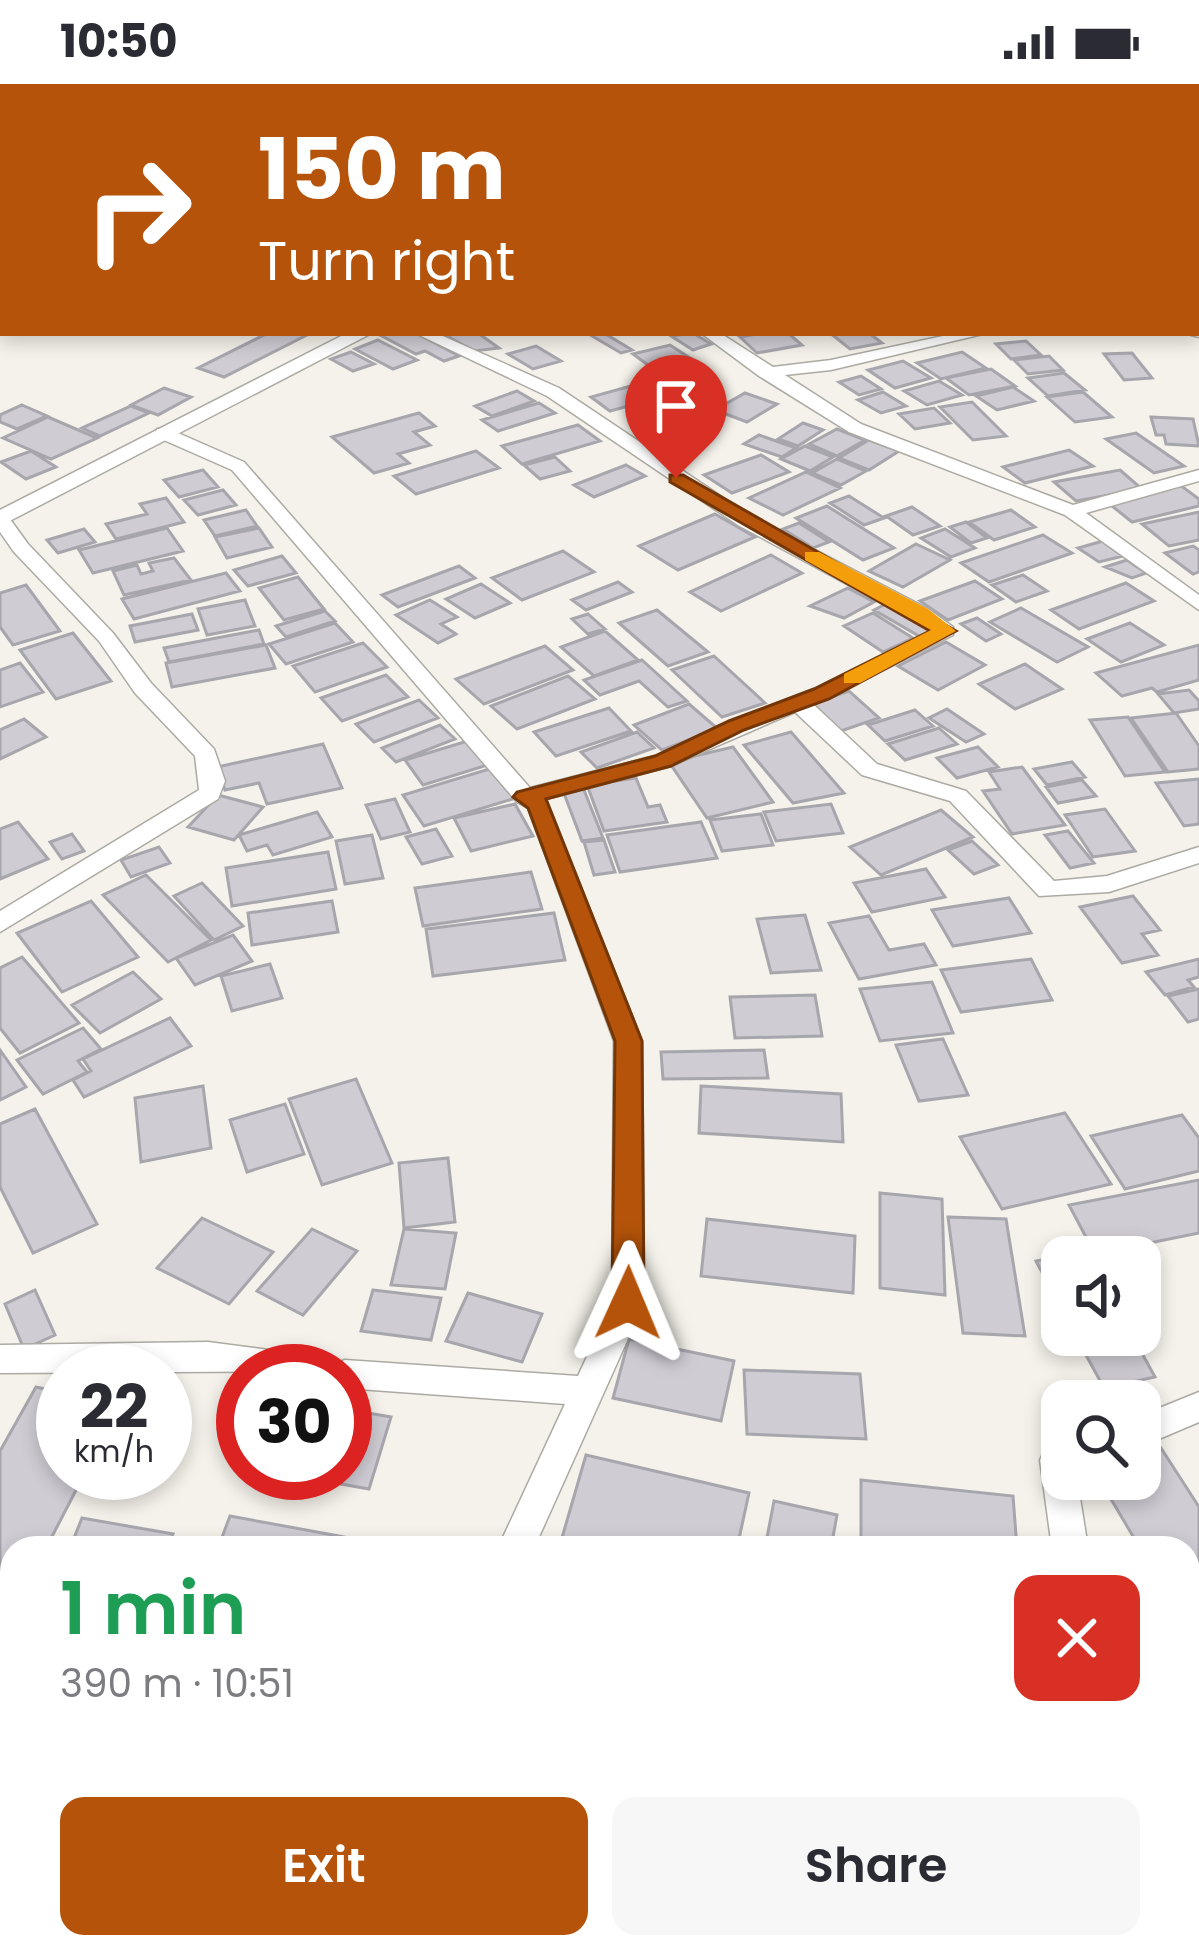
<!DOCTYPE html>
<html lang="en">
<head>
<meta charset="utf-8">
<style>
  :root { --surface:#fff; --page:#f7f7f7; --text:#2b2b33; --muted:#7c7c81; --accent:#b45309 }
  body { margin:0; font-family:Poppins,sans-serif; background:var(--page); color:var(--text); height:100vh; display:flex; flex-direction:column; font-size:45px; white-space:nowrap }
  * { box-sizing:border-box; margin:0 }
  p { font-size:39px; color:var(--muted) }
  .icon { flex:none; width:66px; height:66px; fill:none; stroke:currentColor; stroke-width:2; stroke-linecap:round; stroke-linejoin:round }
  .map { position:relative; flex:1; overflow:hidden }
  .side { position:absolute; left:0px; top:1452px; width:1200px; height:423px; display:flex; flex-direction:column; background:var(--surface); border-radius:36px 36px 0 0; box-shadow:0 6px 18px #0003 }
  .side>* { flex:none }
  .guide { position:absolute; left:0px; top:0px; width:1200px; height:252px; box-shadow:0 6px 18px #0003; background:#b45309; color:#fff; overflow:hidden }
  .fabs { position:absolute; left:1041px; top:1152px; display:grid; gap:24px }
  .fabs a { display:grid; place-items:center; width:120px; height:120px; border-radius:24px; background:var(--surface); box-shadow:0 6px 18px #0003; font-size:60px }
  .speed { position:absolute; left:36px; top:1260px; display:flex; gap:24px; font-size:60px; font-weight:700; text-align:center }
  .speed>* { display:grid; place-content:center; width:156px; height:156px; border-radius:50%; background:var(--surface); box-shadow:0 6px 18px #0003; line-height:1 }
  .speed small { font-size:30px; font-weight:400 }
  .speed .limit { border:18px solid #d22; background:#fff; color:#111 }
  .pin { position:absolute; display:grid; place-items:center; width:102px; height:102px; color:#fff; margin:-123px -51px; border-radius:50% 50% 50% 0; rotate:-45deg; box-shadow:0 0 12px #0007 }
  .pin .icon { rotate:45deg }
  .me { position:absolute; width:132px; margin:-66px; rotate:1deg; stroke-linejoin:round; filter:drop-shadow(0 0 9px #0008) }
  .turn { display:flex; align-items:center; gap:42px; height:252px; padding:0 60px; font-size:54px }
  .turn .icon { width:156px; height:156px; stroke-width:2.5 }
  .turn b { display:block; font-size:84px; line-height:102px }
  .round { display:grid; place-items:center; flex:none; width:126px; height:126px; border-radius:24px; background:var(--page) }
  .head { display:flex; align-items:center; justify-content:space-between; height:204px; padding:0 60px }
  h1 { font-size:72px; font-weight:600; line-height:90px; color:#1e9e55 }
  .cta { display:flex; gap:24px; margin-top:auto; padding:24px 60px }
  .cta a { flex:1; height:138px; border-radius:24px; background:var(--accent); color:#fff; font-size:48px; font-weight:600; line-height:138px; text-align:center }
  .cta a+a { background:var(--page); color:var(--text) }
  .status { display:flex; justify-content:space-between; align-items:center; height:84px; padding:0 60px; background:var(--surface); direction:ltr }
  .status svg { height:33px; fill:currentColor }
  .map>svg:first-child { display:block }
</style>
</head>
<body>
<div class="status"><b>10:50</b><svg viewBox="0 0 49 12"><path d="M0 12V9h3v3zM5 12V6h3v6zM10 12V3h3v9zM15 12V0h3v12zM26 1h20v11H26zM47 4h2v5h-2z"/></svg></div>
<div class="map">
<svg width="1199" height="1873" viewBox="0 0 1199 1873">
  <rect width="100%" height="100%" fill="#f4f2ea"/>
  <path fill="#cfccd4" stroke="#a8a6ad" stroke-width="3" d="M268,249H311L224,293L198,284Z
    M384,249H416L459,272L444,277L425,267L416,270L380,251Z
    M456,249H478L499,264L474,267L447,252Z
    M587,249H604L632,266L621,269Z
    M693,249L711,260L693,266L671,252Z
    M762,249H788L802,261L757,269L740,253Z
    M830,249H869L882,259L850,265Z
    M378,256L417,276L393,285L355,265Z
    M1026,257L1041,271L1011,275L996,260Z
    M670,261L690,274L652,284L633,270Z
    M536,262L561,277L533,285L508,270Z
    M351,268L374,280L353,287L331,275Z
    M962,268L986,284L941,295L917,279Z
    M1132,269L1152,294L1124,296L1104,270Z
    M1049,272L1063,286L1028,290L1014,276Z
    M903,277L931,294L895,304L868,286Z
    M991,285L1015,302L969,311L946,294Z
    M1064,289L1085,306L1048,312L1028,294Z
    M861,292L881,305L859,311L839,298Z
    M649,297L668,311L610,327L591,313Z
    M939,297L962,311L927,321L904,307Z
    M1013,303L1034,317L997,326L976,312Z
    M164,304L191,313L158,331L131,321Z
    M517,307L534,317L492,332L475,322Z
    M883,308L906,322L881,329L858,316Z
    M1083,308L1112,333L1075,338L1047,313Z
    M745,309L777,320L747,338L715,326Z
    M972,318L1006,352L973,356L940,323Z
    M539,319L555,329L498,347L482,336Z
    M22,321L47,332L17,345L0,338V331Z
    M131,322L149,329L100,352L82,344Z
    M934,324L950,339L915,345L899,330Z
    M419,329L435,342L414,348L430,361L398,370L409,379L374,389L332,353Z
    M48,333L97,354L51,375L3,354Z
    M1151,333L1193,335L1199,362L1166,360L1164,351H1156Z
    M803,339L823,346L798,362L778,355Z
    M578,341L600,357L522,380L502,362Z
    M837,345L865,356L837,372L809,360Z
    M1136,349L1184,382L1154,389L1106,355Z
    M759,351L796,364L782,373L744,360Z
    M869,356L899,367L869,386L839,374Z
    M805,362L833,373L810,387L781,375Z
    M1069,366L1093,382L1025,399L1003,383Z
    M31,367L56,383L26,395L1,378Z
    M476,367L499,384L416,410L394,392Z
    M761,371L789,388L732,409L704,391Z
    M555,373L570,387L540,395L524,381Z
    M837,375L866,387L841,401L812,389Z
    M626,381L645,392L594,413L574,401Z
    M203,386L218,403L179,413L164,396Z
    M1120,386L1142,405L1076,417L1054,398Z
    M806,388L840,404L783,431L749,414Z
    M1180,401L1199,415V422L1132,438L1107,418Z
    M223,406L236,421L198,431L184,416Z
    M849,412L884,434L864,441L830,419Z
    M166,414L184,438L116,455L106,440L147,430L140,420Z
    M827,422L894,464L863,476L796,434Z
    M912,423L940,442L913,451L886,432Z
    M246,426L257,442L215,452L204,436Z
    M1011,426L1035,443L994,456L969,438Z
    M1199,428V456L1169,462L1142,440Z
    M715,430L755,453L678,486L639,462Z
    M966,438L987,454L971,459L950,443Z
    M799,439L829,458L813,464L783,445Z
    M167,444L183,467L93,489L79,466Z
    M259,444L272,463L227,474L215,453Z
    M84,445L95,458L58,469L47,456Z
    M945,445L975,464L951,473L921,454Z
    M1043,451L1072,469L989,498L961,479Z
    M1103,457L1123,472L1099,478L1078,464Z
    M916,460L950,476L903,503L869,487Z
    M1193,462L1199,466V488L1193,490L1165,469Z
    M563,467L594,488L522,516L492,494Z
    M771,471L802,489L721,527L690,508Z
    M282,472L296,489L248,502L234,486Z
    M174,474L191,496L124,511L113,487L137,481L141,490L153,487L149,479Z
    M1127,476L1146,489L1132,494L1105,483Z
    M459,482L475,494L398,523L382,511Z
    M226,489L240,507L134,535L122,515Z
    M1023,491L1047,507L1016,518L992,501Z
    M298,493L324,525L284,536L259,504Z
    M975,497L1002,515L948,536L920,517Z
    M618,498L632,508L586,526L572,516Z
    M1126,499L1154,517L1079,545L1051,526Z
    M481,500L510,519L475,534L446,515Z
    M26,501L60,547L13,561L0,543V509Z
    M848,504L874,518L844,534L810,522Z
    M245,516L255,542L207,551L198,525Z
    M430,516L457,533L441,540L456,550L438,559L396,531Z
    M888,519L934,545L919,552L874,526Z
    M1021,524L1088,563L1057,578L990,538Z
    M657,526L708,568L668,582L619,539Z
    M325,527L335,537L286,553L276,542Z
    M873,529L913,554L883,568L844,542Z
    M192,530L198,546L135,558L130,542Z
    M588,530L605,545L588,550L572,535Z
    M977,534L1001,550L986,557L961,540Z
    M335,539L353,558L286,580L269,560Z
    M1130,539L1164,561L1121,578L1087,555Z
    M259,546L264,560L169,578L164,564Z
    M605,547L638,576L594,592L561,563Z
    M73,549L111,597L56,615L20,566Z
    M946,558L985,581L938,606L898,582Z
    M363,559L387,583L315,608L293,582Z
    M266,561L275,584L172,603L166,579Z
    M1199,561V596L1157,608L1152,604L1122,612L1096,589Z
    M545,562L573,586L484,620L456,595Z
    M714,572L765,619L722,633L672,586Z
    M642,576L687,617L668,623L639,597L600,611L584,596Z
    M20,579L43,608L0,623V586Z
    M1025,580L1062,605L1015,625L979,600Z
    M386,591L408,613L342,637L321,614Z
    M568,592L595,615L517,645L491,622Z
    M1189,606L1199,617V625L1174,629L1158,610Z
    M849,607L879,634L835,649L805,622Z
    M419,616L438,634L374,658L356,640Z
    M689,620L718,645L662,666L634,641Z
    M609,624L631,647L556,672L534,648Z
    M947,625L984,650L966,658L929,634Z
    M915,626L933,642L885,657L868,641Z
    M1176,629L1199,662V685L1168,688L1131,634Z
    M1128,633L1165,688L1125,692L1090,636Z
    M24,635L46,653L0,675V646Z
    M440,641L455,655L396,678L382,664Z
    M939,644L957,660L905,676L888,660Z
    M637,648L654,664L597,684L581,668Z
    M791,648L844,709L793,719L744,661Z
    M474,655L494,679L423,701L405,676Z
    M323,660L342,704L267,720L259,699L225,706L217,683Z
    M733,663L773,718L707,734L669,678Z
    M978,663L998,683L957,694L937,674Z
    M1072,678L1085,693L1047,701L1034,685Z
    M496,683L519,713L424,742L403,711Z
    M1022,683L1065,741L1012,750L983,707L1000,705L989,688Z
    M636,694L648,723L660,721L667,738L604,747L587,701Z
    M1199,695V740L1184,742L1156,699Z
    M1082,696L1096,712L1058,719L1046,703Z
    M582,701L603,754L582,757L562,704Z
    M218,711L263,723L234,756L188,743Z
    M395,715L410,748L381,755L366,721Z
    M515,720L533,752L471,767L454,734Z
    M831,720L843,749L776,757L764,728Z
    M1105,725L1135,767L1093,773L1065,731Z
    M941,726L973,753L881,791L850,763Z
    M317,728L332,753L273,771L267,761L247,767L239,751Z
    M761,730L773,761L722,767L710,736Z
    M18,738L48,775L0,795V745Z
    M701,738L717,774L620,788L607,751Z
    M436,745L452,772L422,780L406,753Z
    M1068,747L1094,779L1070,784L1045,751Z
    M72,750L84,767L62,775L50,758Z
    M372,751L383,794L345,800L336,757Z
    M604,756L615,788L594,791L584,758Z
    M972,757L998,781L974,790L948,766Z
    M159,763L170,779L131,793L121,776Z
    M328,768L336,805L232,822L226,784Z
    M926,785L945,813L872,828L854,799Z
    M531,788L542,825L423,842L415,804Z
    M146,791L211,856L168,878L103,811Z
    M202,799L243,842L214,856L174,812Z
    M1133,812L1160,846L1142,850L1158,871L1122,879L1080,823Z
    M1009,814L1031,849L953,862L932,826Z
    M91,817L138,873L62,908L17,849Z
    M332,817L338,848L252,861L248,829Z
    M554,829L565,876L433,892L426,845Z
    M805,831L821,886L771,889L757,835Z
    M869,832L889,866L924,860L936,881L859,895L829,839Z
    M233,851L252,877L195,901L176,874Z
    M22,873L79,939L20,969L0,944V884Z
    M1031,875L1052,916L961,928L941,886Z
    M1199,875V893L1188,896L1194,903L1165,911L1146,888Z
    M270,880L282,914L232,927L221,892Z
    M133,888L161,915L100,949L72,921Z
    M932,898L953,949L880,957L860,905Z
    M1199,905V935L1188,938L1168,912Z
    M815,911L822,952L735,954L730,913Z
    M170,934L191,962L84,1013L73,996L91,987L83,975Z
    M83,944L101,965L78,977L87,988L43,1010L17,976Z
    M943,955L968,1011L919,1017L896,961Z
    M0,966L26,1003L0,1016Z
    M764,966L768,994L663,995L661,968Z
    M356,995L392,1079L322,1101L289,1015Z
    M203,1002L211,1064L141,1078L135,1014Z
    M701,1002L841,1010L843,1058L699,1049Z
    M285,1020L304,1070L247,1088L230,1036Z
    M35,1025L97,1140L33,1169L0,1103V1040Z
    M1065,1029L1111,1100L1002,1125L960,1053Z
    M1182,1031L1199,1054V1087L1125,1105L1091,1052Z
    M448,1074L455,1138L404,1144L399,1079Z
    M1199,1096V1149L1095,1170L1069,1121Z
    M880,1109L942,1115L945,1211L880,1204Z
    M948,1133L1006,1135L1025,1252L963,1249Z
    M202,1134L273,1168L229,1220L157,1184Z
    M707,1135L855,1152L853,1209L701,1192Z
    M312,1145L357,1167L303,1231L257,1207Z
    M404,1145L456,1149L445,1205L391,1201Z
    M1084,1167L1088,1173H1062V1226L1036,1177Z
    M35,1206L55,1251L24,1265L5,1220Z
    M373,1206L441,1214L431,1256L361,1247Z
    M468,1209L542,1230L522,1278L446,1257Z
    M1075,1251H1132L1155,1293L1104,1304Z
    M629,1255L734,1277L721,1337L613,1314Z
    M744,1286L860,1290L866,1355L747,1350Z
    M36,1303L63,1309V1389H85L46,1464H12V1495L0,1491V1367Z
    M345,1325L391,1333L369,1405L279,1389H345Z
    M1161,1364L1199,1423V1487L1188,1491V1464H1140L1099,1395H1140V1371Z
    M586,1371L749,1409L737,1464H559Z
    M861,1396L1013,1412L1017,1464H861Z
    M774,1417L837,1431L831,1464H765Z
    M230,1432L404,1464H218Z
    M82,1434L173,1450L167,1464H70Z
    M1199,1500V1582L1193,1584L1188,1574V1503Z
    M23,1863H67L66,1873H22Z"/>
  <g fill="none" stroke-linecap="round" stroke-linejoin="round">
    <defs>
      <path id="minor" d="M150,0H162L163,3H151Z
        M529,0H542L544,3H531Z
        M992,0H1004V3H992Z
        M1171,0H1184L1186,3H1173Z
        M1197,14L1199,15V24L1197,23Z
        M1197,123H1199V131H1197Z
        M1197,243L1199,253L1191,251L1197,249Z
        M415,249H436L559,304L752,433L928,525L953,543V551L814,621L877,680L966,707L1054,797L1107,792L1199,763V779L1109,808L1039,812L950,717L862,691L795,628L671,682L546,715L642,957L644,1219L534,1464H498L565,1320L345,1304V1287L0,1289V1261L208,1258L321,1273L334,1280L345,1276L578,1292L612,1219L614,957L528,724L517,718L232,386L157,353V345H169L244,378L530,704L655,672L729,637L814,605L932,546L738,441L547,312Z
        M701,249H720L773,283L831,276L957,249H987L831,286L785,291L861,340L1073,421L1199,386V397L1086,429L1199,511V526L1065,431L849,348L759,292Z
        M0,429L7,431L28,460L113,549L151,599L214,665L225,697L218,715L0,848V827L199,706L195,672L135,609L99,557L14,468L0,448Z
        M1199,1308V1338L1140,1363V1332Z
        M1062,1359V1395H1077L1088,1464H1052L1040,1376L1045,1365Z
        M12,1785V1827L0,1828V1786Z
        M1188,1807L1199,1812V1873L1184,1869L1182,1863H1188Z
        M399,1863H441L439,1873H397Z
        M684,1863H802L806,1873H688Z"/>
      <path id="tertiary" d="M347,249H372L0,442V426Z"/>
      <path id="trunk" d="M1048,0H1172L1046,3Z
        M0,92H3V104H0Z"/>
    </defs>
    <use href="#minor" stroke="#acaaa3" stroke-width="3"/>
    <use href="#tertiary" stroke="#acaaa3" stroke-width="3"/>
    <use href="#trunk" stroke="#a5922b" stroke-width="3"/>
    <use href="#minor" fill="#fff" fill-rule="evenodd"/>
    <use href="#tertiary" fill="#fff" fill-rule="evenodd"/>
    <use href="#trunk" fill="#eed65a" fill-rule="evenodd"/>
  </g>
  <path fill="#b45309" stroke="#753606" stroke-width="3" d="M670,391H683L956,547L829,615L744,646L671,682L546,715L642,957L644,1219L639,1228L628,1232L617,1228L612,1219L615,957L528,724L513,713L517,708L655,672L729,637L814,605L930,547L670,398Z"/>
  <path fill="#f59e0b" d="M805,468H819L928,525L956,547L860,599H844V590L931,546L805,476Z"/>
</svg>
<div class="fabs">
<a><svg class="icon" aria-label="sound" viewBox="0 0 24 24"><path d="M4 9h4l5-4v14l-5-4H4zM17 9q2 3 0 6"/></svg></a>
<a><svg class="icon" aria-label="search" viewBox="0 0 24 24"><circle cx="10" cy="10" r="6"/><path d="M15 15l6 6"/></svg></a>
</div>
<div class="speed"><div>22<small>km/h</small></div><div class="limit">30</div></div>
<div class="pin" style="left:676px;top:394px;background:#d93025"><svg class="icon" aria-label="arrive" viewBox="0 0 24 24"><path d="M6 21V4h12l-3 4 3 4H6"/></svg></div>
<svg class="me" style="left:628px;top:1219px" viewBox="-20 -20 40 40"><path d="M0-17L14 15 0 8-14 15z" fill="#b45309" stroke="#fff" stroke-width="4"/></svg>
<div class="guide">
<div class="turn"><svg class="icon" aria-label="right" viewBox="0 0 24 24"><path d="M7 20v-9h11M14 6l5 5-5 5"/></svg><div><b>150 m</b>Turn right</div></div>
</div>
<section class="side">
<div class="head"><div><h1>1 min</h1><p>390 m · 10:51</p></div><a class="round" style="background:#d93025;color:#fff"><svg class="icon" aria-label="close" viewBox="0 0 24 24"><path d="M6 6l12 12M18 6L6 18"/></svg></a></div>
<div class="cta"><a>Exit</a><a>Share</a></div>
</section>
</div>
</body>
</html>
